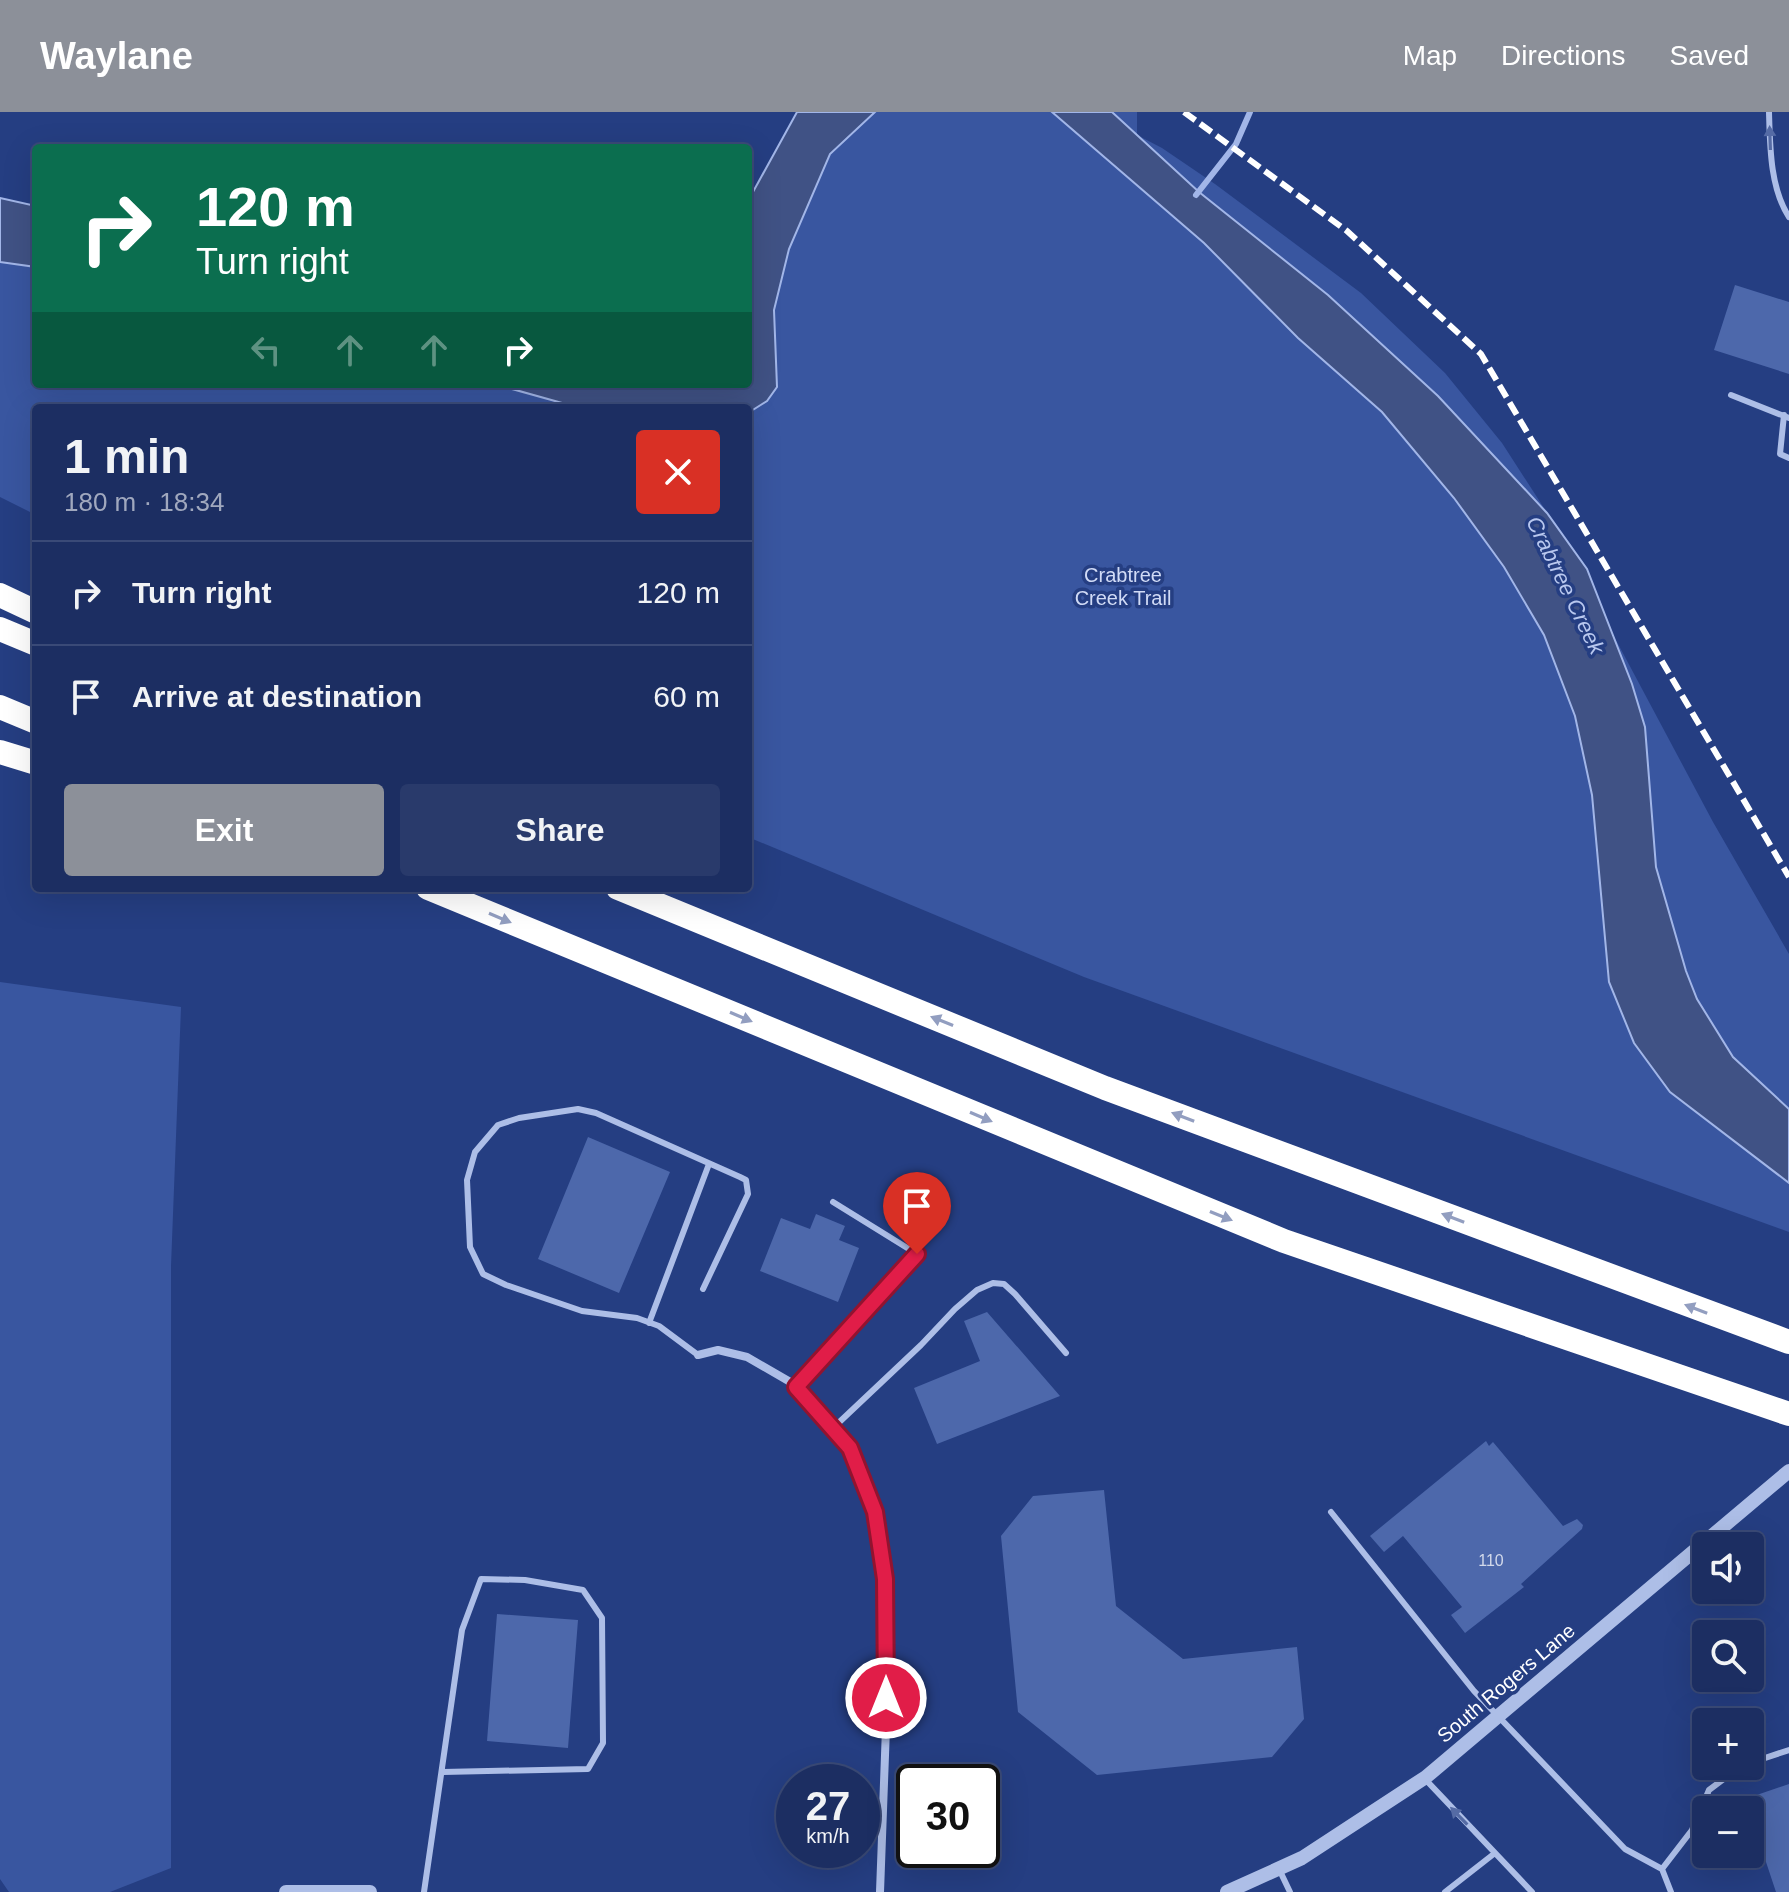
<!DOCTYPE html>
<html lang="en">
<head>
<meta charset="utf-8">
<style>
  :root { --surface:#1c2e62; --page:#293a6b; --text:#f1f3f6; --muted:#a0a8be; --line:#3a4a77; --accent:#8c9099 }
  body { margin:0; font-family:Helvetica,sans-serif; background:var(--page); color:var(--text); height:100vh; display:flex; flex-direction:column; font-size:30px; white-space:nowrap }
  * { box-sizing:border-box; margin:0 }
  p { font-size:26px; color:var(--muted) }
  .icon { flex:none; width:44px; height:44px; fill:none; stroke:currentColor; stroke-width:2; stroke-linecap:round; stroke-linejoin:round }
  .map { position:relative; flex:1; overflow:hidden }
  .side { position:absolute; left:32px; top:292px; width:720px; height:488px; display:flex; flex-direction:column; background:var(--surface); border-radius:8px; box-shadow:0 8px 32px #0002,0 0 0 2px var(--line) }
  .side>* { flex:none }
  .top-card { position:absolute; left:32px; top:32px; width:720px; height:244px; border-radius:8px; box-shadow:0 8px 32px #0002,0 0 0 2px var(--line); background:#0b6e4f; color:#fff; overflow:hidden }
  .fabs { position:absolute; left:1692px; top:1420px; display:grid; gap:16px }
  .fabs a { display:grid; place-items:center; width:72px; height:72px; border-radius:8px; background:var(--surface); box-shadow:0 8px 32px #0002,0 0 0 2px var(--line); font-size:40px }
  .speed { position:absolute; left:776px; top:1652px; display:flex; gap:16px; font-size:40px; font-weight:700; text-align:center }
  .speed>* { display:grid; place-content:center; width:104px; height:104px; border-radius:50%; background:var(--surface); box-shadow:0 8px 32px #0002,0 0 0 2px var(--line); line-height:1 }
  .speed small { font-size:20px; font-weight:400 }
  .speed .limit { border:4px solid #111; border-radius:12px; background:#fff; color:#111 }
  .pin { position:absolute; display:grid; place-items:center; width:68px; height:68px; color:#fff; margin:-82px -34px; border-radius:50% 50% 50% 0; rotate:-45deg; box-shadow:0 0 8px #0007 }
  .pin .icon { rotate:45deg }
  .me { position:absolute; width:88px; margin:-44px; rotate:0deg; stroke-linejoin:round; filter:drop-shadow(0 0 6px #0008) }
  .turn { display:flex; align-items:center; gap:28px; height:168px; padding:0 32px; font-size:36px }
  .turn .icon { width:104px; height:104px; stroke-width:2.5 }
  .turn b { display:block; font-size:56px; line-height:68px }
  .lanes { display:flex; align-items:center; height:76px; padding:0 32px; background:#0003; justify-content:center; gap:40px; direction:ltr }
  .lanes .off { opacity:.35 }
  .round { display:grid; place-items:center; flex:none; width:84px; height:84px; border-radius:8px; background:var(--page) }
  .summary { display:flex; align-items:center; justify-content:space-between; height:136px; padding:0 32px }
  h1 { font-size:48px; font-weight:600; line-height:60px }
  .cta { display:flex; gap:16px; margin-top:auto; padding:16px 32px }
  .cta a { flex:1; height:92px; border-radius:8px; background:var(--accent); color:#fff; font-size:32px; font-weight:600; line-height:92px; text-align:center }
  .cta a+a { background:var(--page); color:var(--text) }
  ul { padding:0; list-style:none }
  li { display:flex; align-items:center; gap:24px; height:104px; padding:0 32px; border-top:2px solid var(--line) }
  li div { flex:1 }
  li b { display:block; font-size:30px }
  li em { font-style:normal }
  header { display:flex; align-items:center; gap:48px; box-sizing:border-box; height:112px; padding:0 40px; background:var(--accent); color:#fff }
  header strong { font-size:38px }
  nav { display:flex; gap:44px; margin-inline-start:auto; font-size:28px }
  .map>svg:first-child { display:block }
</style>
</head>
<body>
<header>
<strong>Waylane</strong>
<nav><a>Map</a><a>Directions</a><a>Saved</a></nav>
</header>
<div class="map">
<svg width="1789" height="1780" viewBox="0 0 1789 1780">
  <rect width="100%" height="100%" fill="#253e82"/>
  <path fill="#3956a0" d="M863,0H1137V23L1162,36L1215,72L1361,181L1445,261L1502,331L1553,410L1713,710L1789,842V1120L1084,865L748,725V296H36V403L0,385V93L36,103V272H748L791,63Z
    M0,870L181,895L171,1154V1756L110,1780H9L0,1767Z"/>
  <path fill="#405285" stroke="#a2b6e8" stroke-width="2" d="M797,0H875L830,42L789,137L774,198L777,275L767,289L748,301V296H580L494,272H748V89Z
    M1052,0H1112L1199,80L1328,183L1438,284L1547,401L1587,457L1632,572L1645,615L1656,755L1686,859L1697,887L1733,945L1789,997V1071L1670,980L1634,931L1609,870L1592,683L1575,604L1544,523L1504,455L1454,386L1382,300L1298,226L1204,131Z
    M0,86L36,94V155L0,150Z"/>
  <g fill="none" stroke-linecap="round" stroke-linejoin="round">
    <path stroke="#a2b6e8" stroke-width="6" d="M1196,83L1236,32L1250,0"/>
  </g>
  <path fill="#4d68ab" d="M1735,173L1789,190V262L1714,238Z
    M588,1025L670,1060L619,1181L538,1147Z
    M816,1102L845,1114L839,1128L859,1136L838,1190L760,1159L781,1106L810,1117Z
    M987,1200L1060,1284L937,1332L914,1276L980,1249L964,1209Z
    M1486,1329L1489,1334L1493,1330L1563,1414L1577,1407L1583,1413L1582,1417L1521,1472L1524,1475L1465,1521L1451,1503L1462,1495L1403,1424L1384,1440L1370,1424Z
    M1104,1378L1116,1494L1183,1547L1297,1535L1304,1607L1272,1645L1097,1663L1018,1600L1001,1424L1033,1384Z
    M497,1502L578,1508L568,1636L487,1629Z
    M1789,1672V1780H1776L1745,1687Z"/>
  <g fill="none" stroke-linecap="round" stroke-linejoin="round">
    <path stroke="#adbee7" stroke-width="6" d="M1769,0C1770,34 1770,76 1789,105
      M1731,283L1789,306
      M1784,303L1780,342L1789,346
      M649,1211L709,1052
      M698,1243L659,1214L637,1206L582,1199L506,1173L483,1162L470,1135L467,1068L475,1040L498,1013L519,1006L578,997L596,1001L740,1065L746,1068L748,1082L703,1177
      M796,1275L917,1142L833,1090
      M832,1317L921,1233L955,1197L977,1178L993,1171L1004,1172L1015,1182L1066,1241
      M1331,1400L1474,1579L1625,1737L1662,1757L1671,1780
      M1750,1651L1789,1638
      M1424,1666L1532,1780
      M1279,1757L1290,1780
      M1662,1757L1692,1718L1709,1678L1741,1654
      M424,1780L462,1518L481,1467L525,1468L583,1478L602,1506L603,1631L588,1657L443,1660
      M1445,1780L1495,1741"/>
    <path stroke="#adbee7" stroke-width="8" d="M698,1243L718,1238L747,1245L792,1271L850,1336L875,1400L885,1467L886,1616L880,1780"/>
    <path stroke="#adbee7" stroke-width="14" d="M286,1780H370
      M1227,1780L1302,1746L1426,1665L1789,1359"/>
    <path stroke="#fff" stroke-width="24" d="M0,483L36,500
      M0,517L36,532
      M0,595L36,610
      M0,640L36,651
      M428,776L1284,1129L1789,1302
      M618,776L1105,976L1789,1230"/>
    <path stroke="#fff" stroke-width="6" stroke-dasharray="14 6" stroke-linecap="butt" d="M1184,0L1347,119L1481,242L1789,765"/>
  </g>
  <defs><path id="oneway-solid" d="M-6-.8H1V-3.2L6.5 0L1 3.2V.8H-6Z" transform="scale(2)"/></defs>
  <g fill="#556ba5">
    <use href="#oneway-solid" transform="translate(1770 26) rotate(-92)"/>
    <use href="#oneway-solid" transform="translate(1459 1704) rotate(-134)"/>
  </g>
  <g fill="#929ec0">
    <use href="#oneway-solid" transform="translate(500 806) rotate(23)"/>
    <use href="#oneway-solid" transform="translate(741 905) rotate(23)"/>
    <use href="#oneway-solid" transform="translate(942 909) rotate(-158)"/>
    <use href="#oneway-solid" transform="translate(981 1005) rotate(23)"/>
    <use href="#oneway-solid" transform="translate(1183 1005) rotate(-159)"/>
    <use href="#oneway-solid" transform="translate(1221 1104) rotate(22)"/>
    <use href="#oneway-solid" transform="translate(1453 1106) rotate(-159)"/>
    <use href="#oneway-solid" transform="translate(1696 1197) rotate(-159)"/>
  </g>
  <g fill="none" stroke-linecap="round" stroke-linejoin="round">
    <defs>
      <path id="route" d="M886,1586L885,1467L875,1400L850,1336L796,1275L917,1142"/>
    </defs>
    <use href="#route" stroke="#92132f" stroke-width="20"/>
    <use href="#route" stroke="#e11d48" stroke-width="14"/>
  </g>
  <g text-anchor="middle" stroke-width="7" stroke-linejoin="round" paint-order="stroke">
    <g font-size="16" fill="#d2d9ea">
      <text x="1491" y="1454">110</text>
    </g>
    <g font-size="20" fill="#d1dbf6" stroke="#253e82">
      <text x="1123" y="470">Crabtree<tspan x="1123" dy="23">Creek Trail</tspan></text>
    </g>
    <g font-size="20" fill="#fff" stroke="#253e82">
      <text transform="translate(1506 1571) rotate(-40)" y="7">South Rogers Lane</text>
    </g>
    <g font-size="22" font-style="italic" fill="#b9c8ef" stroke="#253e82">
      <text transform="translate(1566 473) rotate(64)" y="8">Crabtree Creek</text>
    </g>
  </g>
</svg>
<div class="fabs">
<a><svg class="icon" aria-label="sound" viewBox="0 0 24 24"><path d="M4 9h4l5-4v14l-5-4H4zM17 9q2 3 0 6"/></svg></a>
<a><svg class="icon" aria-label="search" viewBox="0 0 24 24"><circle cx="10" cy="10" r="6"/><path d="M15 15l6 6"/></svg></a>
<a>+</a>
<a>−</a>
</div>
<div class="speed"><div>27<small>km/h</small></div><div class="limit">30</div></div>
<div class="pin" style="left:917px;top:1142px;background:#d93025"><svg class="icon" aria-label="arrive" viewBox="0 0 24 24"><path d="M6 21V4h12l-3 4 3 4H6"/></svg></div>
<svg class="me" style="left:886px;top:1586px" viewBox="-20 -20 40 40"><circle r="17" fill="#e11d48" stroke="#fff" stroke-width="3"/><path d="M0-11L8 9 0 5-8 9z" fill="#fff"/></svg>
<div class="top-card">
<div class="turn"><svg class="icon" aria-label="right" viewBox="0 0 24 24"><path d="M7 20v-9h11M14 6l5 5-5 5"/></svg><div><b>120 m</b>Turn right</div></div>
<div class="lanes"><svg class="icon off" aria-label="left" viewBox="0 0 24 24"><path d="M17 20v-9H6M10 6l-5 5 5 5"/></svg><svg class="icon off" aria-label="ahead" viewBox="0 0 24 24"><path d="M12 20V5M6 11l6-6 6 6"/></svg><svg class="icon off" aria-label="ahead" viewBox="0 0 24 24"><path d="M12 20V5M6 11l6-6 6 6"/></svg><svg class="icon" aria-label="right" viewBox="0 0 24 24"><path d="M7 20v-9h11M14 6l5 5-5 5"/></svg></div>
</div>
<section class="side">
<div class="summary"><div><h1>1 min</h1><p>180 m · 18:34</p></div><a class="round" style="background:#d93025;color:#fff"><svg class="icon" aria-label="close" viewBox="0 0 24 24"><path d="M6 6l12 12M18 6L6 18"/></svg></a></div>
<ul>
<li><svg class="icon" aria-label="right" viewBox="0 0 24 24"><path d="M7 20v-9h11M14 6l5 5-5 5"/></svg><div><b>Turn right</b></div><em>120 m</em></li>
<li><svg class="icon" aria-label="arrive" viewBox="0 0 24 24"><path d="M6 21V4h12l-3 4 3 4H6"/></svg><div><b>Arrive at destination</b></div><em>60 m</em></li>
</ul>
<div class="cta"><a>Exit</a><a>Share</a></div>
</section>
</div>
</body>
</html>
